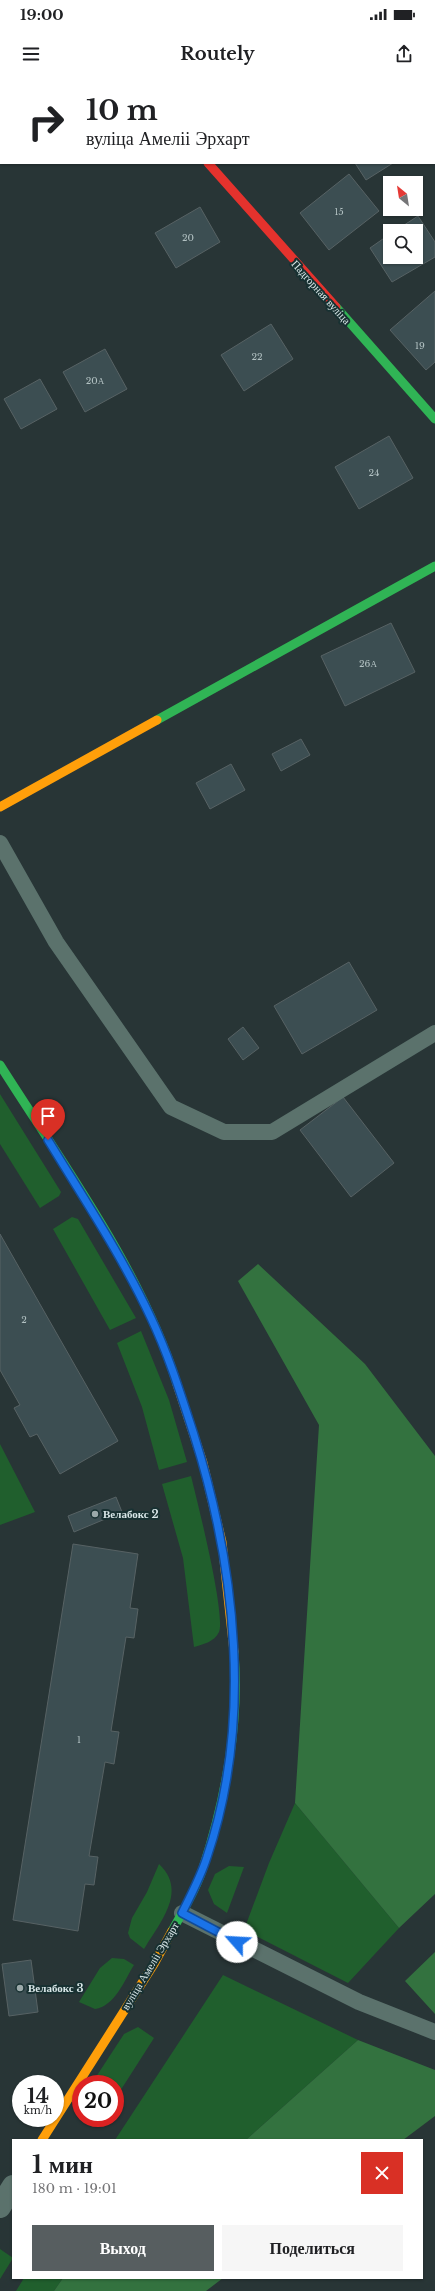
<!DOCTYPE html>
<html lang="ru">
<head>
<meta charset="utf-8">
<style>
  :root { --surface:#fff; --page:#f6f6f6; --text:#202124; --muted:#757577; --accent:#575e60 }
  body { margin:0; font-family:"Libre Baskerville",serif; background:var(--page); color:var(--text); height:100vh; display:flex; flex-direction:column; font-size:15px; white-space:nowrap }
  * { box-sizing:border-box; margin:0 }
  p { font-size:13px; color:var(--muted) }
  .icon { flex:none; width:22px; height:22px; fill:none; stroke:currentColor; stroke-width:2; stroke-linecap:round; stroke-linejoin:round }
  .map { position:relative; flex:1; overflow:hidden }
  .sheet { position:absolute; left:12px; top:2059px; width:411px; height:140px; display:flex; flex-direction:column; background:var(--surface); border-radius:0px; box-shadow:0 1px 3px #0004 }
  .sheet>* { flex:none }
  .top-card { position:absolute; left:0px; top:0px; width:435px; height:84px; box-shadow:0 1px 3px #0004; background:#fff; color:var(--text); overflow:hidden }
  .needle { width:26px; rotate:330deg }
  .tools { position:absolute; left:383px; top:96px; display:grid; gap:8px }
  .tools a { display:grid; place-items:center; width:40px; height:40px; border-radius:0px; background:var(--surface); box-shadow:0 1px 3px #0004; font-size:20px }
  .speed { position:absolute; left:12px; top:1995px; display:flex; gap:8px; font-size:20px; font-weight:700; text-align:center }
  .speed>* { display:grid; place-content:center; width:52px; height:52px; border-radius:50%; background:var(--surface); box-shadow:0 1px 3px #0004; line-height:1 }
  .speed small { font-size:10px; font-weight:400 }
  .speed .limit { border:6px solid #d22; background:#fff; color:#111 }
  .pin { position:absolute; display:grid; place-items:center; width:34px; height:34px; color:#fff; margin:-41px -17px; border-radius:50% 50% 50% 0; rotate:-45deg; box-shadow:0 0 4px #0007 }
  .pin .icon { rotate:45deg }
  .me { position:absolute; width:44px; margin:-22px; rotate:296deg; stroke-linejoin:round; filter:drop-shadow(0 0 3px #0008) }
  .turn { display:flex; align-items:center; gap:14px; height:84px; padding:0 20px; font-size:18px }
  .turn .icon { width:52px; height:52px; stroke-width:2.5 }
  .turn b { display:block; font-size:28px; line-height:34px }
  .round { display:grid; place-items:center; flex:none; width:42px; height:42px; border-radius:0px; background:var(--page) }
  .head { display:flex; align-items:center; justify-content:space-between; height:68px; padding:0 20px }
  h1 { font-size:24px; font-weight:800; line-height:30px }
  .button { display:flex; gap:8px; margin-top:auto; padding:8px 20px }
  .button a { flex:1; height:46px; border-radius:0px; background:var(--accent); color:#fff; font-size:16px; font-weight:800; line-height:46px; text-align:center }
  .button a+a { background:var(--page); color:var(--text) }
  .status { display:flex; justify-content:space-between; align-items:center; height:28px; padding:0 20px; background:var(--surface); direction:ltr }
  .status svg { height:11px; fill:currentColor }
  header { display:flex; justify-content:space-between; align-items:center; height:52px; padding:0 20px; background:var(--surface); font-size:18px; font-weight:800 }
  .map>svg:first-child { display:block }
</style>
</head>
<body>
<div class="status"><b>19:00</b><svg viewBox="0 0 49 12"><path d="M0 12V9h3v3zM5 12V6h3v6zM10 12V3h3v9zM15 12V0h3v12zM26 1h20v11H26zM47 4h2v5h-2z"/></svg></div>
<header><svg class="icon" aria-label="menu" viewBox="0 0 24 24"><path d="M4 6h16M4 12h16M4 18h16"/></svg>Routely<svg class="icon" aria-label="share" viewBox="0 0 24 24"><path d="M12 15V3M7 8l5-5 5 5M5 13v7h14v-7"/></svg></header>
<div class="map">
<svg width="435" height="2211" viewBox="0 0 435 2211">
  <rect width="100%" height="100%" fill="#283536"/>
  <path fill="#205f2d" d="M0,1014L61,1112L59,1116L40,1128L0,1064Z
    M72,1137L78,1139L136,1238L110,1250L53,1149Z
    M141,1251L169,1320L187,1382L159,1390L142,1327L117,1263Z
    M0,1364L35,1432L0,1445Z
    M191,1396C197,1420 226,1535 219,1552C214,1562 204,1564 194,1567L183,1478L162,1404Z
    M295,1723L399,1848L348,1903L244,1850L269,1783Z
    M159,1784C188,1811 160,1842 144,1869L130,1858L128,1853L132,1838L147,1812Z
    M229,1786L244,1787L227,1833L214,1824L208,1810L215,1794Z
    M112,1878L124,1879L134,1885C124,1901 115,1926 95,1929L79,1922L100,1888Z
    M223,1895L358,1960L246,2060H115Z
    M138,1947L154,1958L115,2019V2004H94V2000L124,1954Z
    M0,2169L13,2178L0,2199Z
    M24,2198H63L54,2211H16Z"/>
  <path fill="#33723f" d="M258,1184L365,1284L435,1376V1814L399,1848L295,1723L319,1345L238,1201Z
    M435,1872V1934L405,1901Z
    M358,1960L435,1990V2036L403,2060H246Z
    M63,2198H223L206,2211H54Z"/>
  <path fill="#3c4e52" stroke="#576264" d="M355,83H393L366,100Z
    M349,94L379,131L329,170L300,133Z
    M200,127L220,162L176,188L155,153Z
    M418,136L435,162V177L392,202L370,168L390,154V177H416V151H395Z
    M435,211V282L426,290L390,250Z
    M271,244L293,279L244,311L221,275Z
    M105,269L127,309L85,332L63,292Z
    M40,299L57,329L21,349L4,319Z
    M389,356L413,398L359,429L335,387Z
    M391,543L415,592L345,626L321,576Z
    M301,659L310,675L281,691L272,674Z
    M231,684L245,710L210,729L196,703Z
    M349,882L377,930L302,974L274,926Z
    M243,947L259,968L243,980L228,959Z
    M343,1017L394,1083L351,1117L300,1050Z
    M0,1154L118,1361L60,1394L37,1354L30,1357L14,1328L20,1325L0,1290Z
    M116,1417L122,1432L74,1452L68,1436Z
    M73,1464L138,1474L130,1528L138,1529L134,1558L126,1557L111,1651L119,1652L114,1684L105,1682L89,1776L98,1777L94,1805L85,1804L78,1851L13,1840Z
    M31,1880L38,1932L9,1936L2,1884Z"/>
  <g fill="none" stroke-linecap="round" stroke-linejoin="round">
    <path stroke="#5b726c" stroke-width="16" d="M0,763L56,862L171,1027L224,1052H272L435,953
      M182,1833L359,1922L435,1952"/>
    <path stroke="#5b726c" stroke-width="22" d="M146,0L147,1
      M0,2127L13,2106"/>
    <path stroke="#30b455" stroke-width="9" d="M336,227L435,339
      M157,640L435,486
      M0,985C64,1086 141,1190 177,1304
      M172,1851C183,1831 196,1810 203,1788C225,1722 240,1642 234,1572"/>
    <path stroke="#ff9f0a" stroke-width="9" d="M0,727L157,640
      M177,1304L203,1383L222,1462L234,1572
      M42,2060L154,1884L172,1851"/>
    <path stroke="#e5322d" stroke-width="9" d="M208,83L336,227"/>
  </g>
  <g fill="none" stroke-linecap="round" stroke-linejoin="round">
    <defs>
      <path id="route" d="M48,1060C84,1119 122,1176 151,1238C169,1276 181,1315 194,1355C236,1488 253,1642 207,1777C201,1796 191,1815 182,1833L237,1862"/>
    </defs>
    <use href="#route" stroke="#114b97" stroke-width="10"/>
    <use href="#route" stroke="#1a73e8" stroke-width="7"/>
  </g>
  <g fill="#9ba9aa" stroke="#183132" stroke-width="1.5">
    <circle cx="95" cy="1434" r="4"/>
    <circle cx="20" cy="1908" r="4"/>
  </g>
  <g text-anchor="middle" stroke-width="4" stroke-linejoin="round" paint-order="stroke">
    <g font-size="9" fill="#b2c1c2">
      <text x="339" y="135">15</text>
      <text x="188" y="161">20</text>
      <text x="420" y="269">19</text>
      <text x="257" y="280">22</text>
      <text x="95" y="304">20А</text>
      <text x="374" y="396">24</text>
      <text x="368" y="587">26А</text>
      <text x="24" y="1243">2</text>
      <text x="79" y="1663">1</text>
    </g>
    <g font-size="11" fill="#d9e7e8" stroke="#183132">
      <text transform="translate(321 212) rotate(48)" y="4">Падгорная вуліца</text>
      <text transform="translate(150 1886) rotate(-59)" y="4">вуліца Амеліі Эрхарт</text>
    </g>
    <g font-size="11" font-weight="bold" fill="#d9e7e8" stroke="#183132" text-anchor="start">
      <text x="103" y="1438">Велабокс 2</text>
      <text x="28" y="1912">Велабокс 3</text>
    </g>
  </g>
</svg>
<div class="tools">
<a><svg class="needle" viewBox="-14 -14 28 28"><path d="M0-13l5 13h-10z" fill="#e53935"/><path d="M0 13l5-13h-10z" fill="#757577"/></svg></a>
<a><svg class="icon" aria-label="search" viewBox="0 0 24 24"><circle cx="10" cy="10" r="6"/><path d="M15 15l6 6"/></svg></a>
</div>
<div class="speed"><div>14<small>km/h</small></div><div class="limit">20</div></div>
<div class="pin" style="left:48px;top:1060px;background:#d93025"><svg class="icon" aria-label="arrive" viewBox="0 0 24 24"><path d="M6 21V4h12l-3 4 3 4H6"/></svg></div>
<svg class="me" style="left:237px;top:1862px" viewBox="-20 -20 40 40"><circle r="19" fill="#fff"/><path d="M0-13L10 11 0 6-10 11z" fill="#1a73e8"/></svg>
<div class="top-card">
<div class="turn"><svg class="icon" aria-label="right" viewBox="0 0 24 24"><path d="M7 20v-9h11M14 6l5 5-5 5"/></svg><div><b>10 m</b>вуліца Амеліі Эрхарт</div></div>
</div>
<section class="sheet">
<div class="head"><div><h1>1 мин</h1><p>180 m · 19:01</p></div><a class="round" style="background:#d93025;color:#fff"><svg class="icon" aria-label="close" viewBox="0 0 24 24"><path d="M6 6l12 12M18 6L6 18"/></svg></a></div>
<div class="button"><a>Выход</a><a>Поделиться</a></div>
</section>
</div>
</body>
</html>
